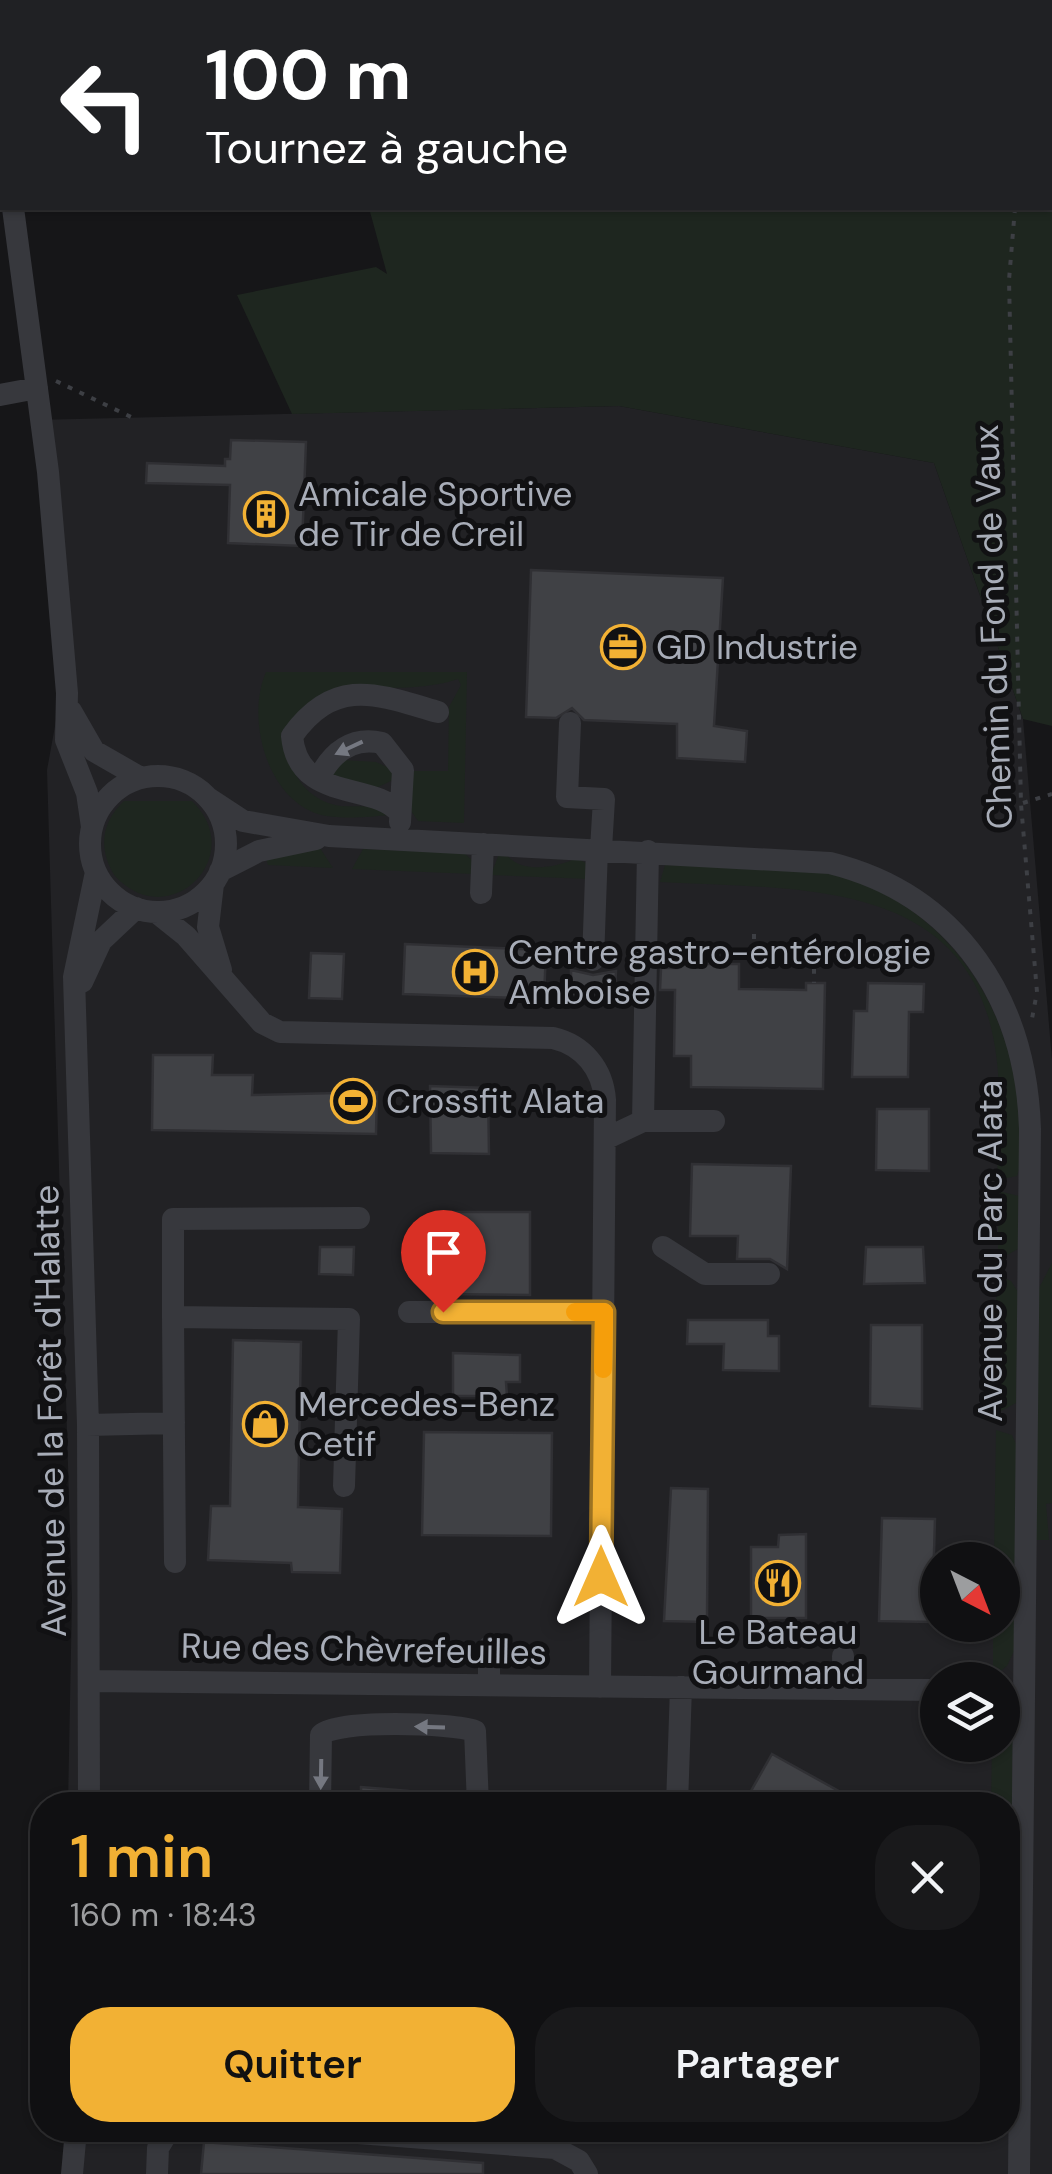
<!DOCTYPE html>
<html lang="fr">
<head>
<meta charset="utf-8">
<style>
  :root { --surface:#101012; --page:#19191b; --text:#f1f3f6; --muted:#9c9d9f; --line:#303032; --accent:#f2b134 }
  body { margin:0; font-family:"DM Sans",sans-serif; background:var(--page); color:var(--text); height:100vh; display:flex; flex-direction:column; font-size:38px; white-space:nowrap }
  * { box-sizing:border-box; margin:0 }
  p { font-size:32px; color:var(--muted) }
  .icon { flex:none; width:55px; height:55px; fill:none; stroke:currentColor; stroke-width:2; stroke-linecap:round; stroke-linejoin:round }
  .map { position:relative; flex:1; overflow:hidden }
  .details { position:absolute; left:30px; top:1792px; width:990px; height:350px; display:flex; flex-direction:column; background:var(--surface); border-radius:40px; box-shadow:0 2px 8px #0004,0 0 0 2px var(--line) }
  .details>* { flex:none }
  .top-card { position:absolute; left:0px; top:0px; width:1052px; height:210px; box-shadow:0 2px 8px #0004,0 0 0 2px var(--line); background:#202124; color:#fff; overflow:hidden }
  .needle { width:65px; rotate:138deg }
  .fabs { position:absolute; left:920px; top:1542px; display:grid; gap:20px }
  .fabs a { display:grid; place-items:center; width:100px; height:100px; border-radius:50%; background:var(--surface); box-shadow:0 2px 8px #0004,0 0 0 2px var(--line); font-size:50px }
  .pin { position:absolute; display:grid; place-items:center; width:85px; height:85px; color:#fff; margin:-102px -42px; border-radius:50% 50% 50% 0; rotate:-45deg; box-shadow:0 0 10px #0007 }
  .pin .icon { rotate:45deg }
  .me { position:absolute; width:110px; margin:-55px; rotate:0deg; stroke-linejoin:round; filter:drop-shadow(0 0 8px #0008) }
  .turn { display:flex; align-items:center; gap:35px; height:210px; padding:0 40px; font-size:45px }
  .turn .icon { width:130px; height:130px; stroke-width:2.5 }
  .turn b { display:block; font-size:70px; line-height:85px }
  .round { display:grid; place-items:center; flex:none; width:105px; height:105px; border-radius:40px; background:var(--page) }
  .summary { display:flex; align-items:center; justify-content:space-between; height:170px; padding:0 40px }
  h1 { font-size:60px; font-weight:600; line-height:75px; color:var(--accent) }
  .primary-button { display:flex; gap:20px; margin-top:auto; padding:20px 40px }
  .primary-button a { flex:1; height:115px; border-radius:40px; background:var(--accent); color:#111; font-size:40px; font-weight:600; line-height:115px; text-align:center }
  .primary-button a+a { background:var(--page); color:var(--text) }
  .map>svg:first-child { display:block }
</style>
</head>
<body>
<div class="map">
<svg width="1052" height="2174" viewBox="0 0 1052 2174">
  <rect width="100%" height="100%" fill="#161618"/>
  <path fill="#222225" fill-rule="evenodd" d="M619,406L934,463L1023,719L1052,1060V2174H67L66,2130H1008V1805H68L72,1598L47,770L57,715L53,594L35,420ZM938,1560H1002V1625H938ZM938,1680H1002V1745H938Z"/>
  <path fill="#1e261f" d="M349,0H1052V726L1023,719L934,463L619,406L292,414L237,295L376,267L387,274L369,208H1050V2H346Z
    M266,672H467L464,823L418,821L411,811L409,771H448L449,707L461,685L458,679C388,702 335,664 282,732C286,760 298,792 328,803C349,811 371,800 389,815C370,817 337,820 318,814C266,797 246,718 266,672Z
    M342,760L376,762L396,771L395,779L374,789L330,774Z
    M124,801H192C249,856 169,935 115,876C98,850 101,822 124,801Z
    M320,848L333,868L268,865L265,856Z
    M363,849L464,853L473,861L474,874L352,869Z
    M499,854H506C521,874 557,868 576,858L586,863L589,879L491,875Z
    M665,865C717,867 774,863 825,873C921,892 990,972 1011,1063C1018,1095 1029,1145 1017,1176L997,1180C998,1145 1001,1109 998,1073C984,877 808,890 660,882Z
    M998,1191L1019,1196L1018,1249L998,1260Z
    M1052,1263V1503L1046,1504L1049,1540H1035L1039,1288Z
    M996,1274L1011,1281L1018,1292L1016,1403L997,1413Z
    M996,1430L1012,1435L1017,1446L1014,1651L1007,1666L993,1677V1625H1002V1560H994Z
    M1003,1711L1013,1726L1008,2084V1805H991L992,1745H1002Z"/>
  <path fill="#404145" stroke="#303034" stroke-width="2.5" d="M231,440L306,442L302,546L228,543L230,485L146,483L147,463L225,466V459H230Z
    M531,570L723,578L714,726L747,731L745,762L677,758V724L584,720L572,708L556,718L526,717Z
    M405,944L546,950L544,999L403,994Z
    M311,953L344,954L342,999L309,998Z
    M677,964H739V989L806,990V983H825L823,1089L691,1087V1056H674L675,990H660L661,968H677Z
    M571,970L593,975L616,971L615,990L571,994Z
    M868,983L924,984L923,1012H909L908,1077H852L854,1011H867Z
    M153,1055H213L212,1075H253L252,1095L377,1092L376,1134L152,1130Z
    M430,1086L488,1088L489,1154L431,1153Z
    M877,1109H929V1171L876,1170Z
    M692,1164L791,1166L787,1269L770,1259H737L738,1236H690Z
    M442,1212H530V1295L442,1294Z
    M320,1247H354L353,1275L319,1274Z
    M866,1247H923L925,1283L864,1284Z
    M688,1320H768V1336H779V1371L723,1370L724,1344H687Z
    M871,1325H922V1409L870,1406Z
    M233,1340L301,1342L298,1507L342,1509L340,1573L292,1572L291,1563L208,1560L211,1506H230Z
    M453,1353L520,1355V1382H506L507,1396H453Z
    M424,1432L552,1433L551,1536L422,1535Z
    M671,1488L708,1489L707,1622L664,1621Z
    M882,1518L935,1519L932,1622L879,1621Z
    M806,1534V1618H751V1547H778L779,1535Z
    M772,1754L864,1805H743Z
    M361,1787L408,1791L406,1805H361Z
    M204,2142L483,2163V2174H201Z"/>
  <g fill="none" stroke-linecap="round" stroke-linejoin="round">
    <path stroke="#3d3f44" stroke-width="4" stroke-dasharray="5 8" stroke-linecap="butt" d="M1050,98L1052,96
      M1015,208L1009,280L1021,804L1037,992L1031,1024
      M56,381L131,417
      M1023,803L1052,794
      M754,934V960L814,964V983"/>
    <path stroke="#37383d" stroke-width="22" d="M260,0L262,2
      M108,2L110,0
      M0,78L2,77
      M0,109L2,127
      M13,208L48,472L67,693L66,740L87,793L92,827
      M0,395L37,388
      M71,711L94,751L141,778
      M570,723L567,797L604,799L601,849
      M90 844a68 68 0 1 1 136 0a68 68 0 1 1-136 0Z
      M319,778C332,752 352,736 382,743L403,770L400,822
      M208,798L243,821L329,836L830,863C959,895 1026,1001 1030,1129L1019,2174
      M400,813C373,781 298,803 292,736C335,676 377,694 438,712
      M220,871L259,851L316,839
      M213,884L208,927L221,970
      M481,893L483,844
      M156,912L186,936L262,1023L280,1032L553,1038C583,1045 603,1069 605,1100L600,1687
      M593,960L597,849
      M82,982L101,941L136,908
      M643,1121H714
      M605,1139L643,1121L648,851
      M663,1247L705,1274H769
      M409,1312H604
      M173,1317V1219L359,1218
      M88,1425L174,1423
      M175,1562L173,1317L349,1319L344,1486
      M843,1656L844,1689
      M90,1681L938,1690
      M489,1685V1647
      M89,1805L88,1425L74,977L96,872
      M320,1805L321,1735C335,1719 454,1723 475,1731L478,1805
      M677,1805L681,1687
      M318,2130L555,2148L579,2161L587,2174
      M72,2174L76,2130
      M157,2174L158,2148L169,2130"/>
  </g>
  <defs><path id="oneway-solid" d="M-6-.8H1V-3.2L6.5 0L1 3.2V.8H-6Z" transform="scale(2.5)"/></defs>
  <g fill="#757881">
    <use href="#oneway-solid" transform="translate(349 748) rotate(155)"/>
    <use href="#oneway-solid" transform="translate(430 1727) rotate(-178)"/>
    <use href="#oneway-solid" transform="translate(321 1774) rotate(91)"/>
  </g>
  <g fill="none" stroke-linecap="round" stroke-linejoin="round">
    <defs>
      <path id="route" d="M443,1312H604L601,1577"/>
    </defs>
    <use href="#route" stroke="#9d7322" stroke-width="25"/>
    <use href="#route" stroke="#f2b134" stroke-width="18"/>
    <path stroke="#f59e0b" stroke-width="18" d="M575,1312H604L603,1369"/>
  </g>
  <defs>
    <symbol id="building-ring" viewBox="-11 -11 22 22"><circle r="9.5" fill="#111113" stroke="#f2b134" stroke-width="1.5"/><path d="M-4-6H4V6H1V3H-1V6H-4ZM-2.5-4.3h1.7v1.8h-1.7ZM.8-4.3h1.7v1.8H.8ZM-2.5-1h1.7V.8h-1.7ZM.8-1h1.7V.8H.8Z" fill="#f2b134"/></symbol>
    <symbol id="office-ring" viewBox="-11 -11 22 22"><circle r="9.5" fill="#111113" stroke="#f2b134" stroke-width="1.5"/><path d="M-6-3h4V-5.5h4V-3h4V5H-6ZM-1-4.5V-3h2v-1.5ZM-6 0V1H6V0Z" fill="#f2b134"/></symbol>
    <symbol id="hospital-ring" viewBox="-11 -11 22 22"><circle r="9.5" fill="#111113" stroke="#f2b134" stroke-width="1.5"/><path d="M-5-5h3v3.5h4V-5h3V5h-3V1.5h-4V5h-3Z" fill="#f2b134"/></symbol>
    <symbol id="stadium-ring" viewBox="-11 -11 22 22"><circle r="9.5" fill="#111113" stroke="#f2b134" stroke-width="1.5"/><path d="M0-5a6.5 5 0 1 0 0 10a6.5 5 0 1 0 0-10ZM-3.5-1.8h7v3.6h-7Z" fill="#f2b134"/></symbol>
    <symbol id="shop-ring" viewBox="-11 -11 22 22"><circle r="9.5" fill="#111113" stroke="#f2b134" stroke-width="1.5"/><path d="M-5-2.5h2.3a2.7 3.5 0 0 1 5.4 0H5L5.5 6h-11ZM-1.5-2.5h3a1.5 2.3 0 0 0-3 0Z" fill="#f2b134"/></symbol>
    <symbol id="restaurant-ring" viewBox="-11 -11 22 22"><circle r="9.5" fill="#111113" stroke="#f2b134" stroke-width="1.5"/><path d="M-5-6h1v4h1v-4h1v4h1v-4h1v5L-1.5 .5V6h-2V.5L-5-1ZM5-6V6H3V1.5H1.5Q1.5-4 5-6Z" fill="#f2b134"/></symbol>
  </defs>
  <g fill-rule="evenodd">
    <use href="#building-ring" x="241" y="489" width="50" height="50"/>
    <use href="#office-ring" x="598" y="622" width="50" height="50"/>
    <use href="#hospital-ring" x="450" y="947" width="50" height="50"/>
    <use href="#stadium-ring" x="328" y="1076" width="50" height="50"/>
    <use href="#shop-ring" x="240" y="1399" width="50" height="50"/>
    <use href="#restaurant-ring" x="753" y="1558" width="50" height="50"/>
  </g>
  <g text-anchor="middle" stroke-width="10" stroke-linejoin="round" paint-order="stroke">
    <g font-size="35" fill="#a8adb8" stroke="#111113" text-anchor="start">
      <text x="298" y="506">Amicale Sportive<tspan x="298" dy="40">de Tir de Creil</tspan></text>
      <text x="656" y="659">GD Industrie</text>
      <text x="508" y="964">Centre gastro-entérologie<tspan x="508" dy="40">Amboise</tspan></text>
      <text x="386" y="1113">Crossfit Alata</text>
      <text x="298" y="1416">Mercedes-Benz<tspan x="298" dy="40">Cetif</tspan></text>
      <text x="778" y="1644" text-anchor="middle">Le Bateau<tspan x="778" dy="40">Gourmand</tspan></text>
    </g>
    <g font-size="35" fill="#a8adb8" stroke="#111113">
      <text transform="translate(993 627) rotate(-92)" y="12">Chemin du Fond de Vaux</text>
      <text transform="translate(990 1251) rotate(-90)" y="12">Avenue du Parc Alata</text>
      <text transform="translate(50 1411) rotate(-91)" y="12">Avenue de la Forêt d'Halatte</text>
      <text transform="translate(364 1649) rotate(1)" y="12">Rue des Chèvrefeuilles</text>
    </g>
  </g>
</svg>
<div class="fabs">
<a><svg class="needle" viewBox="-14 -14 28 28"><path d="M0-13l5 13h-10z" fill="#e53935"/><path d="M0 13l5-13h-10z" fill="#9c9d9f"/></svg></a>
<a><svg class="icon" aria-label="layers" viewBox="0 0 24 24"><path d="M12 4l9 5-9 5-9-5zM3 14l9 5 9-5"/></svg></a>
</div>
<div class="pin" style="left:443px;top:1312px;background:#d93025"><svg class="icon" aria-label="arrive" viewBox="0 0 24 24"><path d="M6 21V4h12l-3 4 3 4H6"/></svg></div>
<svg class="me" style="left:601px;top:1577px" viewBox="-20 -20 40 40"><path d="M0-17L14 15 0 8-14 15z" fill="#f2b134" stroke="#fff" stroke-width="4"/></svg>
<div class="top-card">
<div class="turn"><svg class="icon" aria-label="left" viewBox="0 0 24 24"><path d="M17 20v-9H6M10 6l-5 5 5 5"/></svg><div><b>100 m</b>Tournez à gauche</div></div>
</div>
<section class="details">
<div class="summary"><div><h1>1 min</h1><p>160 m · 18:43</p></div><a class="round"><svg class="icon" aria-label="close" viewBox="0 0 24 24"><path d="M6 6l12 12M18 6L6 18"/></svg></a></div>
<div class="primary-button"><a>Quitter</a><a>Partager</a></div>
</section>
</div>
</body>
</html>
